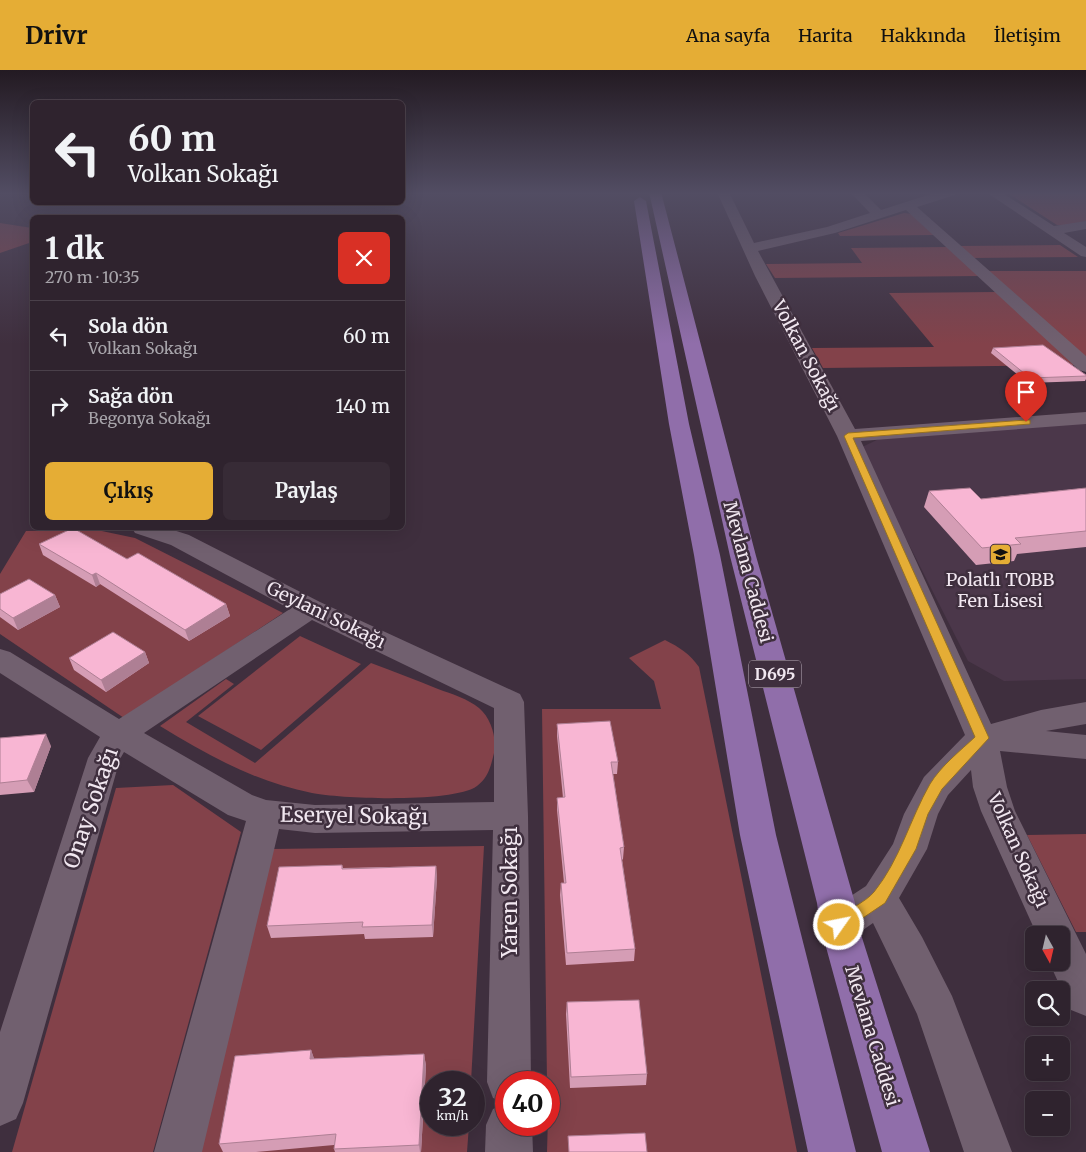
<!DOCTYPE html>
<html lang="tr">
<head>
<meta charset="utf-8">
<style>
  :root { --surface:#2f232e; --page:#372b36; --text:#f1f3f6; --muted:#a7a4aa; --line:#4a404a; --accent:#e5ad35 }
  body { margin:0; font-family:Merriweather,serif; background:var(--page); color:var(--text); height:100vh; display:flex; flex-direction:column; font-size:19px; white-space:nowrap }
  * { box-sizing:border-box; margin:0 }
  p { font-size:16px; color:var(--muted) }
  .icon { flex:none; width:28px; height:28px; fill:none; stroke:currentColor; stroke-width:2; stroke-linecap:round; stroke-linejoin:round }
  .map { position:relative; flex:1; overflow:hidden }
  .details { position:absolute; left:30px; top:145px; width:375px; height:315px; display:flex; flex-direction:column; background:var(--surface); border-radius:8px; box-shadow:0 5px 20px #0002,0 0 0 1px var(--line) }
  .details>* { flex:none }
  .hud { position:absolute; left:30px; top:30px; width:375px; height:105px; border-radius:8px; box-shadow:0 5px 20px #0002,0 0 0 1px var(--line); background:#2f232e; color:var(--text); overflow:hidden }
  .needle { width:32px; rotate:172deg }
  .controls { position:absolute; left:1025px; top:856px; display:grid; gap:10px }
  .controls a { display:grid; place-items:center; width:45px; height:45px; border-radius:8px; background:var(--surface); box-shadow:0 5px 20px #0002,0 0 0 1px var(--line); font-size:25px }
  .speed { position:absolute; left:420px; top:1001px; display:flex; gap:10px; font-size:25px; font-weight:700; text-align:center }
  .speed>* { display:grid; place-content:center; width:65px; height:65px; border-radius:50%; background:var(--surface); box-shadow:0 5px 20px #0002,0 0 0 1px var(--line); line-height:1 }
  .speed small { font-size:12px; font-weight:400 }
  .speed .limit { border:8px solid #d22; background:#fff; color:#111 }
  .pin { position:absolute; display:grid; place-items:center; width:42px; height:42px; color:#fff; margin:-51px -21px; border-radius:50% 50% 50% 0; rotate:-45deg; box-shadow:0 0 5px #0007 }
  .pin .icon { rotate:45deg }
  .me { position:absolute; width:55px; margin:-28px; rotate:57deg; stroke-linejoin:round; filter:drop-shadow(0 0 4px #0008) }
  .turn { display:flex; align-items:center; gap:18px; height:105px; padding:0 15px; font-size:22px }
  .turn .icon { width:65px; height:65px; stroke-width:2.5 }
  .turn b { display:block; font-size:35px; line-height:42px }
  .round { display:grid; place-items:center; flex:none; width:52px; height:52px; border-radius:8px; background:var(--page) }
  .headline { display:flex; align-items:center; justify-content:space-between; height:85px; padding:0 15px }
  h1 { font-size:30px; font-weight:700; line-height:38px }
  .button { display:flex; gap:10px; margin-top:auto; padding:10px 15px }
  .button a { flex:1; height:58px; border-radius:8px; background:var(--accent); color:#111; font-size:20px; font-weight:700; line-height:58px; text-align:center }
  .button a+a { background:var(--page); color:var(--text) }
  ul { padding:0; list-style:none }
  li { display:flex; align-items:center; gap:15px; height:70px; padding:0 15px; border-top:1px solid var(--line) }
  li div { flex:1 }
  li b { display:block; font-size:19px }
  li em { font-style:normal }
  header { display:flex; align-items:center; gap:30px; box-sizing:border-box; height:70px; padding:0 25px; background:var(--accent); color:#111 }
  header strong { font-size:24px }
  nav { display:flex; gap:28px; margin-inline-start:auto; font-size:18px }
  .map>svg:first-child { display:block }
</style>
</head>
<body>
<header>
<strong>Drivr</strong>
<nav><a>Ana sayfa</a><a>Harita</a><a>Hakkında</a><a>İletişim</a></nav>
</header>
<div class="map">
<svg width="1086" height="1082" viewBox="0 0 1086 1082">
  <rect width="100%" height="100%" fill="#3f2f3e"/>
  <path fill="#4b374a" d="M1086,352V609L1004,611L968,591L860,378L881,368Z"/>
  <path fill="#83424a" d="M1006,122H1086V151L1070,155H1057Z
    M904,143L912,144L934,165L840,166L838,163Z
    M0,153L32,158V172L0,183Z
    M1060,175L1078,187L972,188L958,176Z
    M948,177L979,206L775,208L766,194L862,193L851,178Z
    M987,201H1086V289Z
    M996,222L1075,295L823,298L812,278L934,277L889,223Z
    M97,460L135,468L283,543L124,648L0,564V504L26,461Z
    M300,566L361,594L261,680L198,646Z
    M665,570C679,577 690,584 699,597L797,1082H547L549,1012H547L542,639H661L654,611L629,588Z
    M371,593C393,601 416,610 438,619C452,624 468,629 479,638C491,648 497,668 494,683C491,696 488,708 477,716C454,733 342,729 312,723C256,712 209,686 160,656L226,609L234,614L186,652L255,693Z
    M173,715L241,762L153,1082H12L116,718Z
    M1086,764V862H1076L1027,765Z
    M484,776L471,1012H431V1055H469L467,1082H199L272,779Z"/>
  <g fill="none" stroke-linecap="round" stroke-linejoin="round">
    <path fill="#71606f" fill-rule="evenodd" d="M717,122H729L754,173L827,157L870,143L850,122H863L881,140L937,122H957L955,125L917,137L1086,286V302L1079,300L906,140L835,163L758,181L855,359L1086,342V354L861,371L991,654L1041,640L1086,632V654L1046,661L1086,665V689L1000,681L1007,717L1015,741L1086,884V946L1071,940L1049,892H1061V865H1037L981,741L973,717L971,700L948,725L938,744L927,779L899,828L922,867L952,926L1012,1082H964L917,944L873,853L853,867L839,872L825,867L820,855L825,843L866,816L893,774L904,744L924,707L965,665L837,366L755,206Z
      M986,122H1001L1054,156L1086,151V159L1064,163L1086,177V187L1081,186Z
      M132,458H167L189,465L320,532L520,624L524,632L528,746L531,1012H506V1055H532L533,1082H485L486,1055L493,1039L506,1033L493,1028L487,1012L493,760L315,763L279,759L202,1082H154L246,751L228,745L124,682L120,689L23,1033L16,1049L0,1056V962L88,688L100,667L0,603V579L10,582L119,649L290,539L171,475L135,463ZM312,550L494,638V732L315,735L266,730L252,725L144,663Z"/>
    <path fill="#906eaa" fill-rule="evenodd" d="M649,122H661L756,486L855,833L858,855L930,1082H882L820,855L817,833L730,486Z
      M640,127L646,131L689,354L720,485L776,765L856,1082H808L740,765L694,485L669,354L634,131Z"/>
  </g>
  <path fill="#d59db5" d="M993,278L1086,305V309L1085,311L1028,313L991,283Z
    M1086,418V477L1017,484L1014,491L976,495L924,437L929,421L981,429Z
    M39,474L127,489L226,534L230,546L189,571L100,514L96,517L43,485Z
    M0,524L55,525L60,537L18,560L0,547Z
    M145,582L149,593L106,622L74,600L69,588Z
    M557,654L618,692L617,704H613L624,777L623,789L622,790L635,879L634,891L566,895L560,825L561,813H564L557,740V728H563L557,666Z
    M0,668L51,676L34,722L0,725Z
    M342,795L343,798L436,796L437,808L433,867L365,869L364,864L271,868L267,856Z
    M567,932L647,1004L646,1015L570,1018L566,944Z
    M311,980L314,989L424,984L426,996L421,1082H335L334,1079V1075L256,1082H223L219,1074Z"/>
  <path fill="#ae7f94" d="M96,503L100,514L96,517L92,505Z
    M55,525L60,537L18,560L13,548Z
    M226,534L230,546L189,571L185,560Z
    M145,582L149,593L106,622L101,610Z
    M46,664L51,676L34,722L27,710Z
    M436,796L437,808L433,867L432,855Z
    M311,980L315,991L310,989Z
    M424,984L426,996L421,1082H420L419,1075Z"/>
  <path fill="#f8b6d3" stroke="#ae7f94" d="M1043,275L1086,305V306L1030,308L993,278Z
    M970,418L981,429L1086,418V461L1015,468L1021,474L982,478L929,421Z
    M73,458L127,489L138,483L226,534L185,560L96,503L92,505L39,474Z
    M29,509L55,525L13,548L0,539V524Z
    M113,562L145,582L101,610L69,588Z
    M610,651L618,692H611L624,777L620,778L635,879L567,883L561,813H566L557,728L565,727L557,654Z
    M46,664L27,710L0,713V668Z
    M342,795V799L436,796L432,855L362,857L363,852L267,856L279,797Z
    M639,930L647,1004L571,1007L567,932Z
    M311,980L310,989L424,984L419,1075L334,1079L336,1064L219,1074L235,986Z
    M645,1063L647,1082H569L568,1066Z"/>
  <linearGradient id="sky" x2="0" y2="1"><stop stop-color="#231a22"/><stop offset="0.45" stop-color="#524d63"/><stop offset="1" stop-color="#524d63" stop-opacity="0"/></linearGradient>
  <rect width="1086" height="274" fill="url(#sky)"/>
  <path fill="#e5ad35" stroke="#957022" d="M1026,350H1030V354L853,368L989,668L942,719L928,744L916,779L885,833L845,860L839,862L833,860L831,855L833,850C844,842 866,832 874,822C900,790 910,749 930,714C941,696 960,681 975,667L844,366L848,363Z"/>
  <defs>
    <symbol id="school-square" viewBox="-11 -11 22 22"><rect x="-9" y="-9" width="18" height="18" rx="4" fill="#e5ad35" stroke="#3f2f3e"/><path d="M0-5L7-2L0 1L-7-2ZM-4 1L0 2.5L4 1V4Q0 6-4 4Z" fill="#111"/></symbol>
  </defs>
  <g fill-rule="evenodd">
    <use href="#school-square" x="988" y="472" width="25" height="25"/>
  </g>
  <g text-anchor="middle" stroke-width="5" stroke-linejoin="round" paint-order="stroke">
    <rect fill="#3f2f3e" stroke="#bcb0bb" stroke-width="1" x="749" y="590.5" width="52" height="27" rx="4"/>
    <g font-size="16" font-weight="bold" fill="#f1e7f0">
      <text x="775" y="610">D695</text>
    </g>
    <g font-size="18" fill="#f1e7f0" stroke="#3f2f3e">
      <text transform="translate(806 286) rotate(62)" y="6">Volkan Sokağı</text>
      <text transform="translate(748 502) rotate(75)" y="6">Mevlana Caddesi</text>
      <text transform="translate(326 545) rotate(26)" y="6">Geylani Sokağı</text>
      <text transform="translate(1018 780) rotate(66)" y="6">Volkan Sokağı</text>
      <text transform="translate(872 966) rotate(73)" y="6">Mevlana Caddesi</text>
    </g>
    <g font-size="18" fill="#f1e7f0" stroke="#3f2f3e">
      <text x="1000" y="516">Polatlı TOBB<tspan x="1000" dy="21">Fen Lisesi</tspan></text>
    </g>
    <g font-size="21" fill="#f1e7f0" stroke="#3f2f3e">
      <text transform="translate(91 738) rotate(-71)" y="7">Onay Sokağı</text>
      <text transform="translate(354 746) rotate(1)" y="7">Eseryel Sokağı</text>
      <text transform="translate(510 822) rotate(-90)" y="7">Yaren Sokağı</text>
    </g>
  </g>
</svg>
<div class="controls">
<a><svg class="needle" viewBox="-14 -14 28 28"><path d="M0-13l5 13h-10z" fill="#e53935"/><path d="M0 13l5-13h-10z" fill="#a7a4aa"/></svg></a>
<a><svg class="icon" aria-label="search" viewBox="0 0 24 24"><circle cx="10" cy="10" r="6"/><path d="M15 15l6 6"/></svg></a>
<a>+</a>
<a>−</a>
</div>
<div class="speed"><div>32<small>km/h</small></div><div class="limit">40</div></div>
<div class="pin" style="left:1026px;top:352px;background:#d93025"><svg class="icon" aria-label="arrive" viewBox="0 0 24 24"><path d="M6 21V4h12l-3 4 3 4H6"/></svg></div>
<svg class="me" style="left:839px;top:855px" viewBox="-20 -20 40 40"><circle r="17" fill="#e5ad35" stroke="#fff" stroke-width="3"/><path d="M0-11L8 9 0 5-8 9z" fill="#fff"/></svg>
<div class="hud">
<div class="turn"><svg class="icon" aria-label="left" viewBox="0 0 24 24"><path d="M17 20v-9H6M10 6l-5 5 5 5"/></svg><div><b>60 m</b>Volkan Sokağı</div></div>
</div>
<section class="details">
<div class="headline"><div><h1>1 dk</h1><p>270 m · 10:35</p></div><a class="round" style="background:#d93025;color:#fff"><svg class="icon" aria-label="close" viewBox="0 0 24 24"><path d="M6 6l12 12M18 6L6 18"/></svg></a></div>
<ul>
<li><svg class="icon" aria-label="left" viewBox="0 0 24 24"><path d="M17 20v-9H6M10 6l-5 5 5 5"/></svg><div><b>Sola dön</b><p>Volkan Sokağı</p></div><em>60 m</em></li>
<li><svg class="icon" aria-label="right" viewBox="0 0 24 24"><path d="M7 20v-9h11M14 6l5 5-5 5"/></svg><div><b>Sağa dön</b><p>Begonya Sokağı</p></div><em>140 m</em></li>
</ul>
<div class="button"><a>Çıkış</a><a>Paylaş</a></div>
</section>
</div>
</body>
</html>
